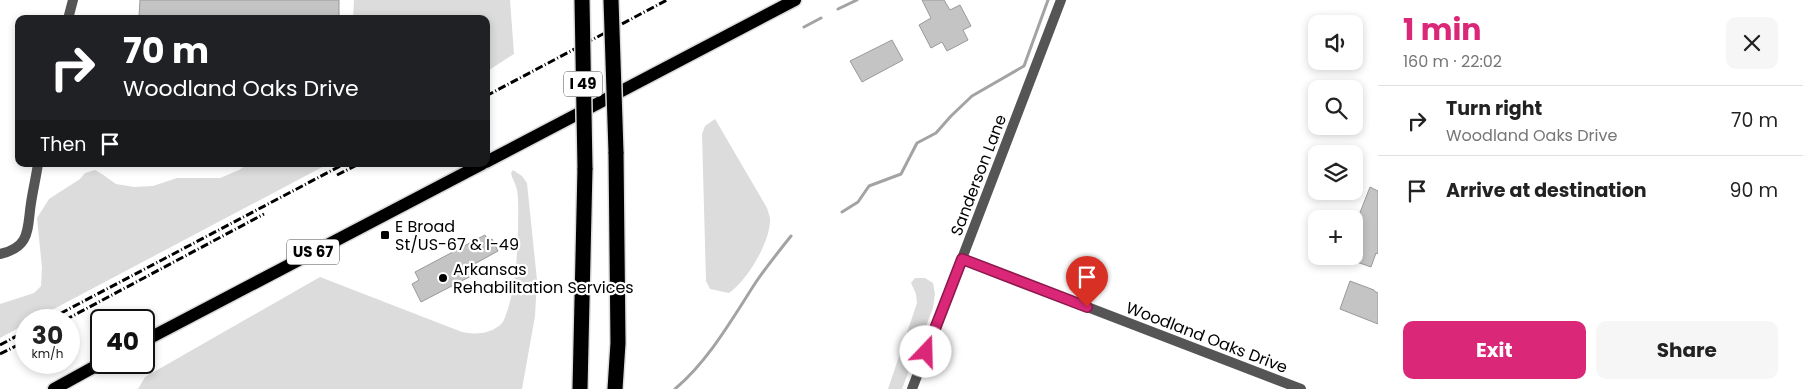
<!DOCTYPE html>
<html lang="en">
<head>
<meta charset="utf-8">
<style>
  :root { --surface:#fff; --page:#f6f6f6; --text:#222; --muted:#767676; --line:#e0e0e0; --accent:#db2777 }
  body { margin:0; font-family:Poppins,sans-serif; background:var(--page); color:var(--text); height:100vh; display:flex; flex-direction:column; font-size:19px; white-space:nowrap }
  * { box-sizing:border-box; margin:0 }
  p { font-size:16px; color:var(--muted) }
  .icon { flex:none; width:28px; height:28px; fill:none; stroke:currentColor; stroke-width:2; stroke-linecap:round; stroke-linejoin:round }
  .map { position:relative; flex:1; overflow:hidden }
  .sheet { display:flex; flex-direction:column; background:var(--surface); width:425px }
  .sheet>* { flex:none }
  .hud { position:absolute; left:15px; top:15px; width:475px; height:152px; border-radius:10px; box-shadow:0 2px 8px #0003; background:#202124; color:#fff; overflow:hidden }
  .controls { position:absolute; left:1308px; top:15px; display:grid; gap:10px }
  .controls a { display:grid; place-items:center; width:55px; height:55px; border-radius:10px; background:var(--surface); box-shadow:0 2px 8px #0003; font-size:25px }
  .speed { position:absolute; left:15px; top:309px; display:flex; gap:10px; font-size:25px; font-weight:700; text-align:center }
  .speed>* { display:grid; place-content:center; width:65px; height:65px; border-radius:50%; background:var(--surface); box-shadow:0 2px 8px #0003; line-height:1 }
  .speed small { font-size:12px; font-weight:400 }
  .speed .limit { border:2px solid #111; border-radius:8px; background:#fff; color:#111 }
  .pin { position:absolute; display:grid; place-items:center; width:42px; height:42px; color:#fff; margin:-51px -21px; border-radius:50% 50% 50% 0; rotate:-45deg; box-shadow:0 0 5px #0007 }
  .pin .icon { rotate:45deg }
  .me { position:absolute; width:55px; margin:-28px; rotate:21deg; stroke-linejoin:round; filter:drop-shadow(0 0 4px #0008) }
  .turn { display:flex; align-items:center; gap:18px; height:105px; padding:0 25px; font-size:22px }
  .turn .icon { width:65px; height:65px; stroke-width:2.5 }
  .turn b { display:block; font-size:35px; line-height:42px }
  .then { display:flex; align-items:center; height:48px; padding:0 25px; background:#0003; gap:10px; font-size:19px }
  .round { display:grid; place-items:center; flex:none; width:52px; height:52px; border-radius:10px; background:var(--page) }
  .head { display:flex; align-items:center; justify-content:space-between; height:85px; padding:0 25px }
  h1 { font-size:30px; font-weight:700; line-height:38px; color:var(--accent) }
  .button { display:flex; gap:10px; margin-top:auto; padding:10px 25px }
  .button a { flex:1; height:58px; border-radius:10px; background:var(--accent); color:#fff; font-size:20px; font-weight:700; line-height:58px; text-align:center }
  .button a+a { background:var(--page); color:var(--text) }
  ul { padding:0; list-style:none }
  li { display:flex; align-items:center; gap:15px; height:70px; padding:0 25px; border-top:1px solid var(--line) }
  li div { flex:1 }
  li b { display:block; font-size:19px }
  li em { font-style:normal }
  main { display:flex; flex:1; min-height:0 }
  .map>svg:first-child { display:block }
</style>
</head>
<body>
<main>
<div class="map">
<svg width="1378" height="389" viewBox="0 0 1378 389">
  <rect width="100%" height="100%" fill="#fff"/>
  <path fill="#dcdcdc" d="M354,0H510L514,54L486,72V19H353Z
    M715,119L767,208C768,212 770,216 770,219C771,241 747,281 729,293L710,289L706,281L702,134L705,126Z
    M248,164H328L33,320H26V324L0,338V304L34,293L41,286L42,268L37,218L49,199L80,179L85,173L95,170L102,174L116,184L134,187L153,186L177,178H220L239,170Z
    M513,170L522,176L527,183L537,280L535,316L522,389H138L145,377L320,277L462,332C475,335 492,334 502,323C505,320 506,313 508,309C516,282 517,257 518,229C518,216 519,203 517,190C516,184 512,179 511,173Z
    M915,278H925L933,283L935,294L933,308L902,389H888L917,303L916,294L911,283Z"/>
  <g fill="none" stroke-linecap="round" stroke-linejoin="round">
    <path stroke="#a3a3a3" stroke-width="3" d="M838,9L857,0
      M804,27L821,18
      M842,212L858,202L869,186L901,174L917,143L936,133L951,116L972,96L1024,66L1048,0
      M675,389C709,360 732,319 756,282C767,266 779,251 791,236"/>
  </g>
  <path fill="#c4c4c4" stroke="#999" d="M140,0H339V19H156L139,17Z
    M922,0H944L950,10L960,5L971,26L963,30L968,40L947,51L942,42L931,48L919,25L931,18Z
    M892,40L903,60L862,82L850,61Z
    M1370,187L1378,191V254L1376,253L1371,267L1354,261V228Z
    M485,235L488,241L492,239L498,251L469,267L473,275L421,302L412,284L419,280L415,272Z
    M1350,281L1374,290V291L1378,293V324L1340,309Z"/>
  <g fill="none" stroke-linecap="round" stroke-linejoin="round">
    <defs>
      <path id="major" d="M486,162L795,0
        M144,341L482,164
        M54,389L103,362"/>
      <path id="highway" d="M580,389L585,168
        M615,389L618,343L616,152"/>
    </defs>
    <use href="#major" stroke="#dbdbdb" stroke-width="15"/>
    <use href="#highway" stroke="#dbdbdb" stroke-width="18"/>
    <path stroke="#555" stroke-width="10" d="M68,19L73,0
      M0,254C31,247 27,229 31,203C33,190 36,177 38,164
      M962,259L1301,389
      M912,389L1061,0"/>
    <use href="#major" stroke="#000" stroke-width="12"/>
    <use href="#highway" stroke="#000" stroke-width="15"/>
    <path stroke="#000" stroke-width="3" stroke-dasharray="8 2.5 1 2.5" stroke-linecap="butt" d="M486,96L667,0
      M337,175L359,164
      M48,320L344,164
      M65,320L264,214
      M0,345L26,331
      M0,354L26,341"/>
    <defs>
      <path id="highway-bridge" d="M582,0L585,168
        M611,0L616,152"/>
    </defs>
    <use href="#highway-bridge" stroke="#dbdbdb" stroke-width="18" stroke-linecap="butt"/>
    <use href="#highway-bridge" stroke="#000" stroke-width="15"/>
  </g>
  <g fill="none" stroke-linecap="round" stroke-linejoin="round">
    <defs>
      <path id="route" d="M926,352L962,259L1087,307"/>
    </defs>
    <use href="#route" stroke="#8e194d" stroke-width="12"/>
    <use href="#route" stroke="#db2777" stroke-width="9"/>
  </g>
  <g fill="#000" stroke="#fff" stroke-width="2">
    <rect x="380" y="230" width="10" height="10" rx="2.5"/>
    <circle cx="443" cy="278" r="5"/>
  </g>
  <g text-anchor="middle" stroke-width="4.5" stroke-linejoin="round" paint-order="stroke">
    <g fill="#fff" stroke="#4c4c4c" stroke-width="1">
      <rect x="564" y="71.5" width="38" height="25" rx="4"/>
      <rect x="287" y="239.5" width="52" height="25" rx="4"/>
    </g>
    <g font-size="15" font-weight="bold" fill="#000">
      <text x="583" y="89">I 49</text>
      <text x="313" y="257">US 67</text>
    </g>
    <g font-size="16" fill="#000" stroke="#fff">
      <text transform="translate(978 175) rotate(-69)" y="6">Sanderson Lane</text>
      <text transform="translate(1207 337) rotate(21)" y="6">Woodland Oaks Drive</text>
    </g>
    <g font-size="16" fill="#000" stroke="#fff" text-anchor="start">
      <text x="395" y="232">E Broad<tspan x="395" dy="18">St/US-67 &amp; I-49</tspan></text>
      <text x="453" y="275">Arkansas<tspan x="453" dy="18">Rehabilitation Services</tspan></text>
    </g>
  </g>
</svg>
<div class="controls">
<a><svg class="icon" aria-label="sound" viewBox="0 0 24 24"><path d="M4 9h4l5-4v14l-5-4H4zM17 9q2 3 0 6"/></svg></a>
<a><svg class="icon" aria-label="search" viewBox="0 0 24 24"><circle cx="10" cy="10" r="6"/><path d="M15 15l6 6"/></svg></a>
<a><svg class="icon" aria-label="layers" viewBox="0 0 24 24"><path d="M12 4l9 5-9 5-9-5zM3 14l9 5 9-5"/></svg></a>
<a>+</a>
</div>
<div class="speed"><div>30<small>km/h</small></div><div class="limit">40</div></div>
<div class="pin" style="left:1087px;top:307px;background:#d93025"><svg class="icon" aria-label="arrive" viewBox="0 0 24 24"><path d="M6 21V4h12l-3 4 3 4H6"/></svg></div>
<svg class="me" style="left:926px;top:352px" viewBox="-20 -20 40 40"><circle r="19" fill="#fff"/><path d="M0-13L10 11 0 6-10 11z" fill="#db2777"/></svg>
<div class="hud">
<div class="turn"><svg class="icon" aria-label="right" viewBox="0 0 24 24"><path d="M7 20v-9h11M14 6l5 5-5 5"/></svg><div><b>70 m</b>Woodland Oaks Drive</div></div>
<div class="then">Then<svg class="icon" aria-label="arrive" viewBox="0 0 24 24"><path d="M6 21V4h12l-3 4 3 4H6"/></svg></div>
</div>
</div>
<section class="sheet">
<div class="head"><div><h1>1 min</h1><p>160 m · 22:02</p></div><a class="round"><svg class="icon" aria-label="close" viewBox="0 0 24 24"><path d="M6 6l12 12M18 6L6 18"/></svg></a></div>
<ul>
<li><svg class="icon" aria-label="right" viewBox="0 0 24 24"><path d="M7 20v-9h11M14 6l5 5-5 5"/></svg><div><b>Turn right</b><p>Woodland Oaks Drive</p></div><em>70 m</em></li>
<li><svg class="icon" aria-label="arrive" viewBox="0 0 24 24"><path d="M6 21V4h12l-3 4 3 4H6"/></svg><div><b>Arrive at destination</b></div><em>90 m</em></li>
</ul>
<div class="button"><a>Exit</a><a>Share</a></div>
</section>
</main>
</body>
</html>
